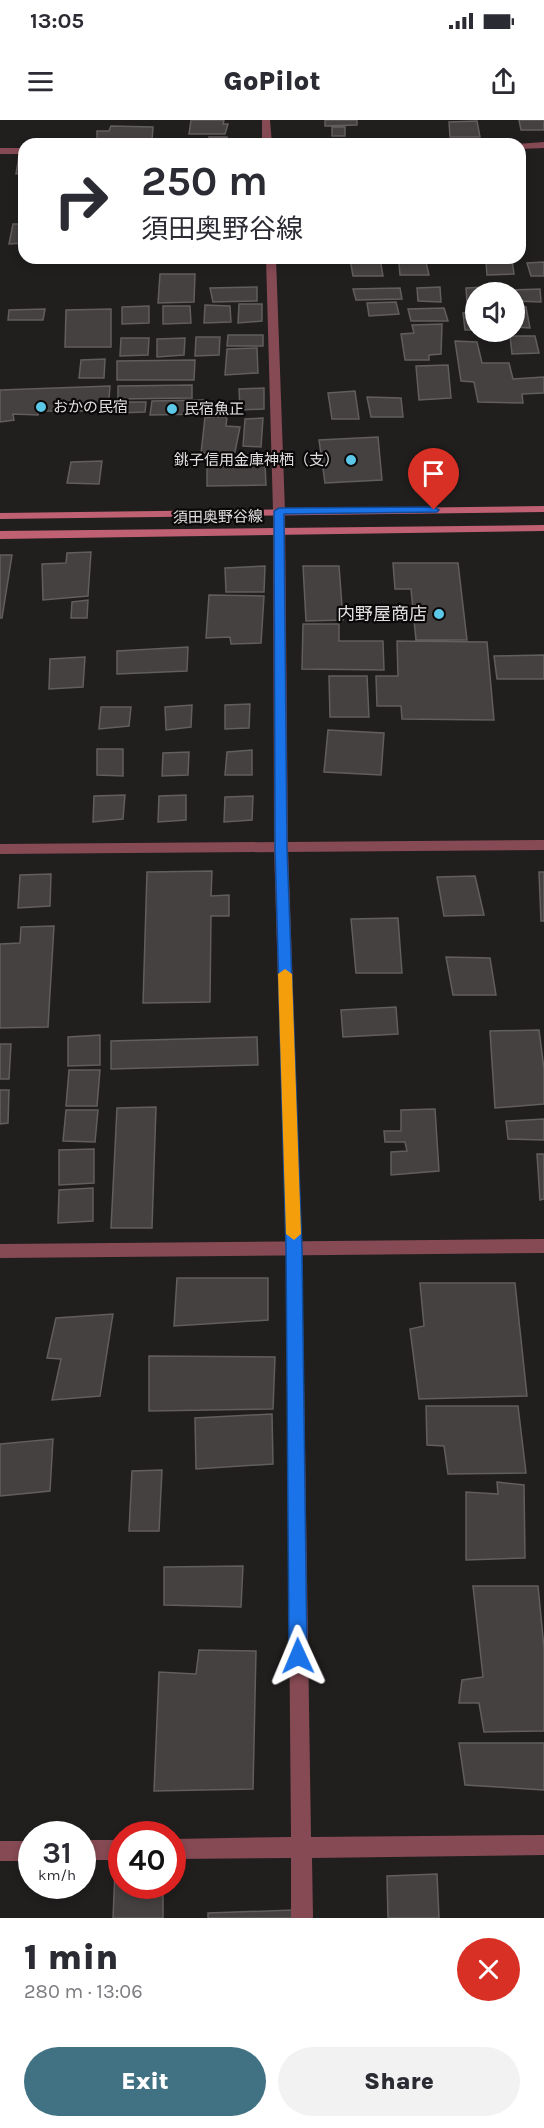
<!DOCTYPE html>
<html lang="en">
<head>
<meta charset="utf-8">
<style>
  :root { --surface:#fff; --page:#f2f2f3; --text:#2b2b33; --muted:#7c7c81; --accent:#417284 }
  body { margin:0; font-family:Karla,"Noto Sans JP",sans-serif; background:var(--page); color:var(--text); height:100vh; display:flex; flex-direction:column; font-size:22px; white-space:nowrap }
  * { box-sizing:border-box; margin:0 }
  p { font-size:20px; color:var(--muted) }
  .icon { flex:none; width:33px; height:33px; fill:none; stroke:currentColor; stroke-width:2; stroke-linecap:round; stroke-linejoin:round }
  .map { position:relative; height:1798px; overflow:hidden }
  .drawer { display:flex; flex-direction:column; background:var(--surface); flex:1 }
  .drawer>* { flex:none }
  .banner { position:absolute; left:18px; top:18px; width:508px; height:126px; border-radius:18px; box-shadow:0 3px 9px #0003; background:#fff; color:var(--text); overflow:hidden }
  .tools { position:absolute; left:465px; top:162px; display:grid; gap:12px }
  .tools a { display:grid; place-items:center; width:60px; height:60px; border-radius:50%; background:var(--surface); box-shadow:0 3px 9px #0003; font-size:30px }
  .speed { position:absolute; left:18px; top:1701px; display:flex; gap:12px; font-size:30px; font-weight:700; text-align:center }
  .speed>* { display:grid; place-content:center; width:78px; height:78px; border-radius:50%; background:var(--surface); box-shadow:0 3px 9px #0003; line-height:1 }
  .speed small { font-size:15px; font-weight:400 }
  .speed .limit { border:9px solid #d22; background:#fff; color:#111 }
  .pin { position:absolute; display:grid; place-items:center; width:51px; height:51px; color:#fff; margin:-62px -26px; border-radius:50% 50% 50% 0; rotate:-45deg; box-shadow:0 0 6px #0007 }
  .pin .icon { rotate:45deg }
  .me { position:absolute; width:66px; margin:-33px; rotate:359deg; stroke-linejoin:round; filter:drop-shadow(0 0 4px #0008) }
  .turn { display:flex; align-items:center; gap:21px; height:126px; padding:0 24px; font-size:27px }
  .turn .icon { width:78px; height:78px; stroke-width:2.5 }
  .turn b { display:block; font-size:42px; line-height:51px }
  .round { display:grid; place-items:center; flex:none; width:63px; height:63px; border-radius:32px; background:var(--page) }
  .headline { display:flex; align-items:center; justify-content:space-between; height:102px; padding:0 24px }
  h1 { font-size:36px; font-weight:800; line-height:45px }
  .action { display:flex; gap:12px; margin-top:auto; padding:12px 24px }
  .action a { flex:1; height:69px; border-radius:36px; background:var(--accent); color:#fff; font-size:24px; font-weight:800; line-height:69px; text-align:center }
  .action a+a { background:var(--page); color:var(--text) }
  .status { display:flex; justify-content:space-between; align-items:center; height:42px; padding:0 30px; background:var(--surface); direction:ltr }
  .status svg { height:16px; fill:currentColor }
  header { display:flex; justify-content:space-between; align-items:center; height:78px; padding:0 24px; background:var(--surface); font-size:27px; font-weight:800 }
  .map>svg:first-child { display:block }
</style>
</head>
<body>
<div class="status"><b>13:05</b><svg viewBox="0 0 49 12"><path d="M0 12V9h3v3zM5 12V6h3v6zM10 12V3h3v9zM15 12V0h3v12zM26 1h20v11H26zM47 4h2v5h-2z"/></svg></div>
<header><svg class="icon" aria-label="menu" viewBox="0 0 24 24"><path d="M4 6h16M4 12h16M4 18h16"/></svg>GoPilot<svg class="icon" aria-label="share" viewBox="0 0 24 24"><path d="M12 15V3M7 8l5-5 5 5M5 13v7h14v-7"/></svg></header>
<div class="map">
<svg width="544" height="1798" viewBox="0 0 544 1798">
  <rect width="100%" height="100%" fill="#211e1e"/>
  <path fill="#454141" stroke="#625d5e" stroke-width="1.5" d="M191,0H224L223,4H228L225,14H189Z
    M325,0H357V5L325,6Z
    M519,0H544V10H521Z
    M477,1L480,17H450L449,2Z
    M111,6L153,7L152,21H97V11H109Z
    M332,7H345V16H332Z
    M209,17H227L228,21H211Z
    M19,36H24V53L16,54Z
    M13,104H24V123L9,124Z
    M165,138H190V141L165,142Z
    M211,138H252V141L211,143Z
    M380,138L383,156H353L350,139Z
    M512,140L514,154L487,155L486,142Z
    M426,142L429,155H400L399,143Z
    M544,142V156H531L527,143Z
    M160,154H195L194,182L158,183Z
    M257,167V181L213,182L210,168Z
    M440,167L441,182L418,181L417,168Z
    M488,167L490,172H476V182H467L466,168Z
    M400,168L402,179L356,180L353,169Z
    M540,169L541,182L514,181V172L511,170Z
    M396,182L399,194L369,196L367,183Z
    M239,184H262V201L238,203Z
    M205,185L230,186L231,202L204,203Z
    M149,186V203L122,204V187Z
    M163,186H190L191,203L163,204Z
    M514,187H526L530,208L514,207Z
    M444,188L448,201H411L408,189Z
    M45,189L43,200H8L9,190Z
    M111,189V227H65L66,190Z
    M476,192V210H465L463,193Z
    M442,204L441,234L429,235V240H405L401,214L414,213L412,205Z
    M228,215H263V226H227Z
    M510,216H535L539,233L512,234Z
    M196,217H220L219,235L195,236Z
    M121,218H149L148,235L120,236Z
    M185,218L184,235L157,237V219Z
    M455,221L477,222L482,243H509L513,259L544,257V273L522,274L523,283L478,282L474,262L461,261Z
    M257,228L258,253L225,255L227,229Z
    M105,239L104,258H79L81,240Z
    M195,240L194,260H117V241Z
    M448,245L451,278L419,280L416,246Z
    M192,265V278L118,279V266Z
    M110,266L108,291H38V295L13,294L14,300L0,302V270Z
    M264,268V289L240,290L239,269Z
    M355,271L359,299H332L328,273Z
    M367,277L401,278L403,297H371Z
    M205,280V294L150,295L152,281Z
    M118,282H146L145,292L118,293Z
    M205,297H227L226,306L240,307L235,332L201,333Z
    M263,298L261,327L243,326L245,299Z
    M378,317L382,360L325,363L319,320Z
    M102,341L99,364L67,363L71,342Z
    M265,344L266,365L207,366V346Z
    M91,432L88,476L43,480L42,444L66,443L67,433Z
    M0,435H12L2,498H0Z
    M393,443H458L467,520H416L411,469H395Z
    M265,446L264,472H226L225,448Z
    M303,446H339L343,500L306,501Z
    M209,475L264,476L261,523L231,524L230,517L206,518Z
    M88,480L87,498H71L72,482Z
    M303,504H339V521H383L384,550L302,549Z
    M397,521L487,522L494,600L402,599L401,586H377L376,556H398Z
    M188,527L187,551L117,554V531Z
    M544,535V559H497L494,536Z
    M85,537L83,567L49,569L50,539Z
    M329,556H367L369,597H330Z
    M250,584L249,608L225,609V585Z
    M192,585L191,607L166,610L165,587Z
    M101,587H131L129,606L99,609Z
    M328,610L384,613L381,655L324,652Z
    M97,629H123V656L97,655Z
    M252,630V655H225L227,632Z
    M189,632L188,655L162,656L163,633Z
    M125,675L123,699L93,702L94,676Z
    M186,675V700L158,702L159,676Z
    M253,676L252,700L224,702L225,677Z
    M212,751L211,776L229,775V796H211L210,882L143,883L147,752Z
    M539,752H544V801H541Z
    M51,754L50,786L18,788L20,755Z
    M475,756L484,795L444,796L437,757Z
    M398,798L402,853H356L351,799Z
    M54,806L48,907L0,908V824L20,823L21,807Z
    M446,837L490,838L496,875H453Z
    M396,887L398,914L343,917L341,890Z
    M539,910L544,949V984L495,988L490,911Z
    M100,915V945L68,946V917Z
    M257,917L258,945L111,949V921Z
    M0,924H11L9,959H0Z
    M69,950H100L97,986H66Z
    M0,970H9L8,1003L0,1004Z
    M156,987L152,1108H111L117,988Z
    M435,989L439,1051L391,1055V1032L407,1031L405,1022H385L384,1011H401V990Z
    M66,990H98L95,1022L63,1021Z
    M544,999V1020L508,1019L506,1001Z
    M94,1029V1063L59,1065V1030Z
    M537,1034H544V1079L540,1080Z
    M93,1068V1101L58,1103L59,1070Z
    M177,1158H268V1200L174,1206Z
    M420,1163H515L527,1276L419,1279L410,1209L424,1206Z
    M113,1194L100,1276L52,1280L61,1239L47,1238L56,1198Z
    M149,1236L275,1237L273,1289L149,1291Z
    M426,1286H518L526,1353L448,1354L444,1326L427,1325Z
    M272,1294L273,1344L196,1349L195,1298Z
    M53,1319L50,1371L0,1376V1324Z
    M162,1350L159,1411H129L132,1351Z
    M497,1362L524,1365L525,1438L466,1440V1372L498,1374Z
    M243,1446L241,1487L164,1485V1447Z
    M473,1466H538L544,1528V1611L484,1612L479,1583H459L462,1560L483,1557Z
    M199,1530L256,1531L253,1669L154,1671L159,1552L196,1554Z
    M459,1623H544V1670L465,1665Z
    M115,1752H122V1766H163V1798H113Z
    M437,1754L439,1798H388L387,1756Z
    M294,1790L295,1798H208V1793Z"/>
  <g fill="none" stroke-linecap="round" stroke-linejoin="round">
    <path fill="#864a54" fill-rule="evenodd" d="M544,720V730L0,734V724Z
      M544,1119V1133L0,1138V1124Z"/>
    <path fill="#864a54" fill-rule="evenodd" d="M262,0H270L272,24H262Z
      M544,22V28L520,29V24H517Z
      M0,28H24V34H0Z
      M266,138H276L285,391L288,728L302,1129L311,1717L544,1715V1735L312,1738L313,1798H291V1738L172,1739V1719L291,1717L286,1129L274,728L273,391Z
      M82,1720H122V1740H82Z
      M0,1721H32V1741H0Z"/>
    <path fill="#c06173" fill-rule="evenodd" d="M544,386V392L0,399V393Z
      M544,405V411L0,419V411Z"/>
  </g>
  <path fill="#1a73e8" stroke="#114b97" stroke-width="1.5" d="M434,387L439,390L437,392L284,394L287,728L302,1129L307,1536L304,1542L298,1545L292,1542L289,1536L286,1129L275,728L274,391L279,388Z"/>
  <path fill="#f59e0b" d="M285,849L292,854L301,1114L294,1120L286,1114L278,854Z"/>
  <g fill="#5bc8e7" stroke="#0a0808" stroke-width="2">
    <circle cx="41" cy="287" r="6"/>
    <circle cx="172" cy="289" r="6"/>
    <circle cx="351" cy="340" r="6"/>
    <circle cx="439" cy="494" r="6"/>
  </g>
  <g text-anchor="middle" stroke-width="4.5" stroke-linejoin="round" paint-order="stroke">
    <g font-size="15" fill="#e1dfdf" stroke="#0a0808" text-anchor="start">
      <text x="53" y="292">おかの民宿</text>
      <text x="184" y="294">民宿魚正</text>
      <text x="339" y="345" text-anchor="end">銚子信用金庫神栖（支）</text>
    </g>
    <g font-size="15" fill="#e1dfdf" stroke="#0a0808">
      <text transform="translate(218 397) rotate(-1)" y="5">須田奥野谷線</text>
    </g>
    <g font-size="18" fill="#e1dfdf" stroke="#0a0808" text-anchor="end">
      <text x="427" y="500">内野屋商店</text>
    </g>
  </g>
</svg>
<div class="tools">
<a><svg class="icon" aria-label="sound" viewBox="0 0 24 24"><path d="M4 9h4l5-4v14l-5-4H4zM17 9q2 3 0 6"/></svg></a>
</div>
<div class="speed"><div>31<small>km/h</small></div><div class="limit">40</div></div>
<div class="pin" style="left:434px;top:390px;background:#d93025"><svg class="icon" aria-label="arrive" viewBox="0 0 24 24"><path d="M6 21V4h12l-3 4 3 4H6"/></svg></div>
<svg class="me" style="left:298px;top:1536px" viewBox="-20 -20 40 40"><path d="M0-17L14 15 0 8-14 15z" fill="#1a73e8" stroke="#fff" stroke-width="4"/></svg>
<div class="banner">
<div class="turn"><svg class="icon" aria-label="right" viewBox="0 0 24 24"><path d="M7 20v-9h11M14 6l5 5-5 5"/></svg><div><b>250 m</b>須田奥野谷線</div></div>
</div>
</div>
<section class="drawer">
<div class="headline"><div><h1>1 min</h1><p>280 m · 13:06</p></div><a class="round" style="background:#d93025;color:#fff"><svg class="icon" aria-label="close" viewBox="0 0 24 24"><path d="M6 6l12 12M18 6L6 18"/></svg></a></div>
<div class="action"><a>Exit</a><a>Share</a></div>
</section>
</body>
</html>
